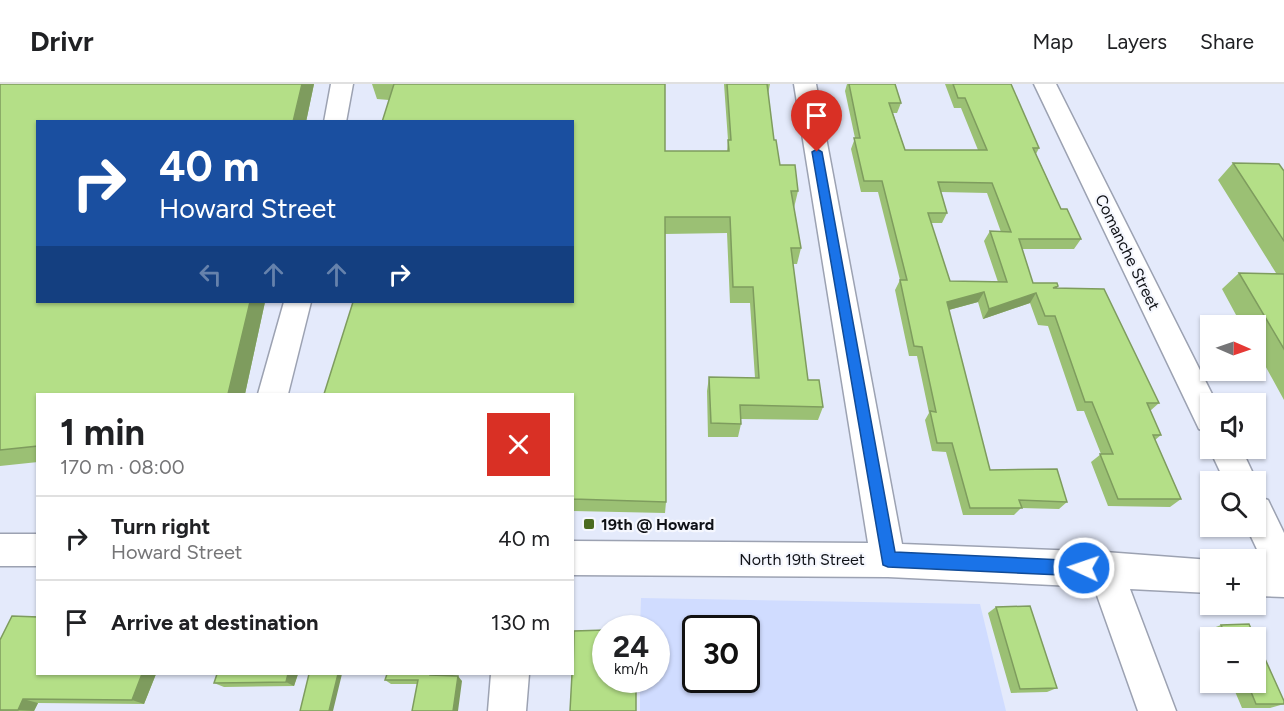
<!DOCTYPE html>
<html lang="en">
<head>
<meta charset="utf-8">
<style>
  :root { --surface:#fff; --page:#f6f6f6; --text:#202124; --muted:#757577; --line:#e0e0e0 }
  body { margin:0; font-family:Figtree,sans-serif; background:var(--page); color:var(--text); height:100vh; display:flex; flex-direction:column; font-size:22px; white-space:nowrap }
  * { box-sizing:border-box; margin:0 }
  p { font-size:20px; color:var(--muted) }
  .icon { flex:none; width:33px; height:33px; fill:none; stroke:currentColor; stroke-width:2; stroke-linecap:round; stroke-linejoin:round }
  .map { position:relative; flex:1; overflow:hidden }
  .details { position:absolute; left:36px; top:309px; width:538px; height:282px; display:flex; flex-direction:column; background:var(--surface); border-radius:0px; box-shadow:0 2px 4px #0004 }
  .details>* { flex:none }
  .guide { position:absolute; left:36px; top:36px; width:538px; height:183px; border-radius:0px; box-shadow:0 2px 4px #0004; background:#1a4fa0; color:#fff; overflow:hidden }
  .needle { width:39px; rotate:92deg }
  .fabs { position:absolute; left:1200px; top:231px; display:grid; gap:12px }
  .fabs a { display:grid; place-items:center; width:66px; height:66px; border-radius:0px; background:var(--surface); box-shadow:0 2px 4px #0004; font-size:30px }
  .speed { position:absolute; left:592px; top:531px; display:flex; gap:12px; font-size:30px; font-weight:700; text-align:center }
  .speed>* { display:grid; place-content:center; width:78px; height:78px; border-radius:50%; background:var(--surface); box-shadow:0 2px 4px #0004; line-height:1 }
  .speed small { font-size:15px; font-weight:400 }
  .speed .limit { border:3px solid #111; border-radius:9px; background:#fff; color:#111 }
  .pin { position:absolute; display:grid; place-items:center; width:51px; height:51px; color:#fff; margin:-62px -26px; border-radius:50% 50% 50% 0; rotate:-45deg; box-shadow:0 0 6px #0007 }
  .pin .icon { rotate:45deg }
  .me { position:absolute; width:66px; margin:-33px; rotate:273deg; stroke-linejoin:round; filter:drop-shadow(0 0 4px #0008) }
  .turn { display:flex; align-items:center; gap:21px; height:126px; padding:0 24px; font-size:27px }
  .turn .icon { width:78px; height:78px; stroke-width:2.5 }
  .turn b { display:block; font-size:42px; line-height:51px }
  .lanes { display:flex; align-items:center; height:57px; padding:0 24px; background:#0003; justify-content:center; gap:30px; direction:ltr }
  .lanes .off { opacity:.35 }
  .round { display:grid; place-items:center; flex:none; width:63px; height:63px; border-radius:0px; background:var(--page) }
  .headline { display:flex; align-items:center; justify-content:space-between; height:102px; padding:0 24px }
  h1 { font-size:36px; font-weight:700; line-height:45px }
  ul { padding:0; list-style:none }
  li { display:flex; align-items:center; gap:18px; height:84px; padding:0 24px; border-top:2px solid var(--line) }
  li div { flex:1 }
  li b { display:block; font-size:22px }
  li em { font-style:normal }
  header { display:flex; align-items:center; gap:36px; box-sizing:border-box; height:84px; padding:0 30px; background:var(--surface); border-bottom:2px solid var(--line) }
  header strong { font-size:28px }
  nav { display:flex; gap:33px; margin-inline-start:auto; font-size:21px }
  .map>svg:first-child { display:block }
</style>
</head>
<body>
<header>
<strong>Drivr</strong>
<nav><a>Map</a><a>Layers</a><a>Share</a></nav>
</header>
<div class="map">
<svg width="1284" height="627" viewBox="0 0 1284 627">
  <rect width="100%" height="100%" fill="#e4eafb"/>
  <path fill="#d0dcff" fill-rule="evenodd" d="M641,514L980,520L1006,627H640V596H657V544H640ZM747,544V596H696V544Z"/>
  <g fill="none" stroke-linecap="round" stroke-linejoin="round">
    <defs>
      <path id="minor" d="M331,0H353L346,38H324Z
        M794,0H816L902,460L1105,468L1211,476L1210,509L1130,505L1176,627H1138L1094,503L888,493L573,491V457L868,459Z
        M1034,0H1056L1217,320H1210V349L1199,345Z
        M284,218H311L288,310H258Z
        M1210,361V364H1241L1257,398L1256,402V398H1225L1209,364Z
        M1256,412L1268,416L1284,449V513L1256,512V478H1263L1246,442H1256Z
        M0,450H38V482H0Z
        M491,590H529L526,627H488Z"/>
    </defs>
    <use href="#minor" stroke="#9ca2b2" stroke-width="3"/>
    <use href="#minor" fill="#fff" fill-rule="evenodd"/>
  </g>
  <path fill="#9bc074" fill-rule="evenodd" d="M0,0H314L306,38H38L265,218L245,310H38V378L0,382Z
    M372,0H665V67H727L728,56L724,0H770L768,10L774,56L780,81L798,107L794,124L801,164L797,180H793L808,296L823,323L818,336L740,335L741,340L738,353H708L707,307L709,293L755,294L750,219H730L727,149L665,150L666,418L665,429L573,427V218L389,16L377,15Z
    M847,0H895L901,19L897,29H893L905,66H978L961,24H954L945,0H1011L1039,64L1036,70L1061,125L1081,155L1074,165H1022L1033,199L1058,202L1057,204L1159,319L1150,327L1161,351L1155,356L1181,415L1170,423L1108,422L1091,378L1101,370L1084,327H1077L1048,242L1038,241L1030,219L983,235L978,218L949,226L990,386L1067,418L1059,425L1021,424L1014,431H963L946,368L932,367L925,336L929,329L917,272H909L895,206L900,196L878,108H861L851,65L855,54L845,7ZM941,108L987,109L1001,148L990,147L984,157L998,198L950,197L931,139H942L947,129Z
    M1233,79L1284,87V316L1256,265V242H1242L1222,205L1239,189H1276L1218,96Z
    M996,523L1057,604L1047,608L1011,609L988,529Z
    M1221,541L1255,554H1211L1208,546Z
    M0,556L38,590H156L144,620L38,619L34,627H0Z
    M298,590L294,602L224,603L214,599Z
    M387,590H436V592L462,597L417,600H391L385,596Z
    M1231,598H1256L1284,620L1270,624H1242Z"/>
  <path fill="#7e9c5e" d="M302,0H314L306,38H293Z
    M984,208L978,218L941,228L947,218Z
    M1036,209L1030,219L983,235L989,225Z
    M250,218H265L245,310H228Z
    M142,590H156L144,620L132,616Z
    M288,590H298L294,602L286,598Z
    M338,590H342L333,627H329Z
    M458,592L462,597L458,627H453Z
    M23,615L38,619L34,627L18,626Z"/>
  <path fill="#b4df87" stroke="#7e9c5e" stroke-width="1.5" fill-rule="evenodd" d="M0,0H302L293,38H38V218H250L228,310H38V362L0,366Z
    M394,0H665V67H729L728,56H731L727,0H767L774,56H776L780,81H795L798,107H791L801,164H791L808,296H819L823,323L740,321L741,340L711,339L709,293L759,294L753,203H733L730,133H665L666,418L573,415V310H324L353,218H573V38H382Z
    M849,0H895L901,19H889L905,66H987L965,14H958L953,0H1011L1039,64H1033L1061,125H1067L1081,155H1019L1033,199H1057L1058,202L1053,204L1104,205L1159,319H1147L1161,351H1153L1181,415H1118L1100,370H1113L1092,318H1085L1055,232H1045L1036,209L989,225L984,208L947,218L990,386L1057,385L1067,418L1019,416L1022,424H970L952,359H937L930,327L936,328L922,263L914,262L900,196H907L882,97H864L854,54H860ZM938,98L992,99L1011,148L990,147L1007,198L950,197L928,129H947Z
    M1233,79L1279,80L1284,87V157Z
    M1239,189L1284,190V265Z
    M1030,522L1057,604L1020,605L996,523Z
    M12,532L38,533V590H142L132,616L23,615L18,626H0V556Z
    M1249,540L1255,554H1227L1221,541Z
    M606,546V596H636V627H570L572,590H573L574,547Z
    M1256,555L1284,617V620H1256L1247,598H1256Z
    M217,590H288L286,598L214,599Z
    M309,590H338L329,627H300Z
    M387,590H430V591L458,592L453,627H412L418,596H385Z"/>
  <path fill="#1a73e8" stroke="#114b97" stroke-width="1.5" d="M817,65L822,68L895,468L1084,477L1089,479L1092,484L1089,490L1084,492L888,483L883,481L812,68Z"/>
  <rect fill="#4b6b21" stroke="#f5f7fe" stroke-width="2" x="583" y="434" width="12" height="12" rx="3"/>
  <g text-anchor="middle" stroke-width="4.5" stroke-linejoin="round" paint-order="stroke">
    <g font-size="16" fill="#101217" stroke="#f5f7fe">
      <text transform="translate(1128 168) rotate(64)" y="6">Comanche Street</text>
      <text x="802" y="481">North 19th Street</text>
    </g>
    <g font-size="16" font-weight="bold" fill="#101217" stroke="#f5f7fe" text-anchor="start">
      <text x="601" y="446">19th @ Howard</text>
    </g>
  </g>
</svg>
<div class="fabs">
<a><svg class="needle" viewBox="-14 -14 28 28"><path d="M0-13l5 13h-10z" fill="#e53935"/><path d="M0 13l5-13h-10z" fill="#757577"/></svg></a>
<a><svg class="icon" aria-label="sound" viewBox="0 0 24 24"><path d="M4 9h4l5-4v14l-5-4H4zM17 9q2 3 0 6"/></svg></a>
<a><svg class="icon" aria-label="search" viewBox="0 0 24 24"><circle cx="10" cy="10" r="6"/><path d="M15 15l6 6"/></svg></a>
<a>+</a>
<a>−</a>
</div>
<div class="speed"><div>24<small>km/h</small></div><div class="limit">30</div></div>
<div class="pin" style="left:817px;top:68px;background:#d93025"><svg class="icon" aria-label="arrive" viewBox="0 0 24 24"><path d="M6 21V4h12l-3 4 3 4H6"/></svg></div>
<svg class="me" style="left:1084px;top:484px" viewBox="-20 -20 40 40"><circle r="17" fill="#1a73e8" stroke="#fff" stroke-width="3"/><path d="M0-11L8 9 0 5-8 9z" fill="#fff"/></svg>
<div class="guide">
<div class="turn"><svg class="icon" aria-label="right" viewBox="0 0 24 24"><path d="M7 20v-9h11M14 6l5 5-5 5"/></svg><div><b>40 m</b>Howard Street</div></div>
<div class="lanes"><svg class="icon off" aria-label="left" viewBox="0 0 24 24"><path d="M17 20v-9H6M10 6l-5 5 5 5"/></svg><svg class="icon off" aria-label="ahead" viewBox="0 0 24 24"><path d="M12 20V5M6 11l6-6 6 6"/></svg><svg class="icon off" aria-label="ahead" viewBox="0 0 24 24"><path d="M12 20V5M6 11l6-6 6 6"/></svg><svg class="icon" aria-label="right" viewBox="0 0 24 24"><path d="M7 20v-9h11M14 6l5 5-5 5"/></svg></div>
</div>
<section class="details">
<div class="headline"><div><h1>1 min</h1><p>170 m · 08:00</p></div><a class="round" style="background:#d93025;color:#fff"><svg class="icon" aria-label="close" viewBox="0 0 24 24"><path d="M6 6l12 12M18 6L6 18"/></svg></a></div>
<ul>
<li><svg class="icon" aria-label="right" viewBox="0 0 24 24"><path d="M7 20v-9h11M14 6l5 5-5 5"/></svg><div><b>Turn right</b><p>Howard Street</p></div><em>40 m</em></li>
<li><svg class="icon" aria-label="arrive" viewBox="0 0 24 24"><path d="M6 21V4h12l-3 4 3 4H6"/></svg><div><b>Arrive at destination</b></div><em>130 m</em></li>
</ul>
</section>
</div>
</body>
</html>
